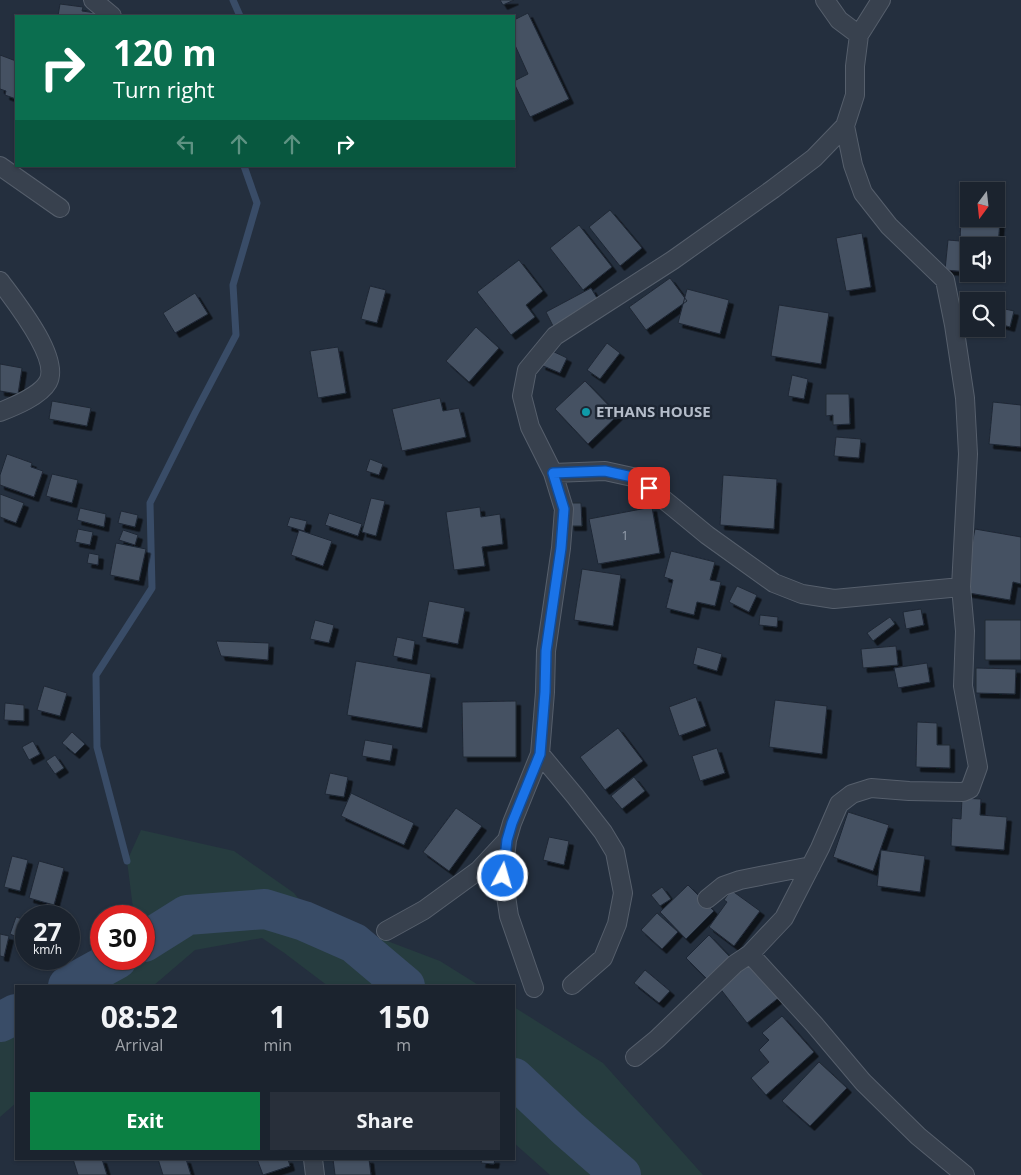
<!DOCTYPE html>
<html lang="en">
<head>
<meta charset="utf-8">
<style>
  :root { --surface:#1b232e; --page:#282f3a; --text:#f1f3f6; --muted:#a0a4aa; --line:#39404a; --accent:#0b8043 }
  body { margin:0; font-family:"Open Sans",sans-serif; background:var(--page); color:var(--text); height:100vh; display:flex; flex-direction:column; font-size:19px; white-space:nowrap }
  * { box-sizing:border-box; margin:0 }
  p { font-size:16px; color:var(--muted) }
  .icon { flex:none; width:28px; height:28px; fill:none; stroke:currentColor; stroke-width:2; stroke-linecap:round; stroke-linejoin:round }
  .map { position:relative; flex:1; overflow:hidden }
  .drawer { position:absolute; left:15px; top:985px; width:500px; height:175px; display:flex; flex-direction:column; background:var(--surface); border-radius:0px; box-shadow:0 1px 4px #0004,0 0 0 1px var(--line) }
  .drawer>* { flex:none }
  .hud { position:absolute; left:15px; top:15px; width:500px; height:152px; border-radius:0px; box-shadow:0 1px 4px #0004,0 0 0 1px var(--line); background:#0b6e4f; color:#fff; overflow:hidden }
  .needle { width:32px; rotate:195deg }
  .controls { position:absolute; left:960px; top:182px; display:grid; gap:10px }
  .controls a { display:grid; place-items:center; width:45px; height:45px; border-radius:0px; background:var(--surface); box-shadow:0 1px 4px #0004,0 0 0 1px var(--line); font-size:25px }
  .speed { position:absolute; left:15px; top:905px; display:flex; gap:10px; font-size:25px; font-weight:700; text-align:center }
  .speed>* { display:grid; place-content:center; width:65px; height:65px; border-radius:50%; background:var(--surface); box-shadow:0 1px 4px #0004,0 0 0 1px var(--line); line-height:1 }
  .speed small { font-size:12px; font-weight:400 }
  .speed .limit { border:8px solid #d22; background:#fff; color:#111 }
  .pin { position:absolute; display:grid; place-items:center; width:42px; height:42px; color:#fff; margin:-21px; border-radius:10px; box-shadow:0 2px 8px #0006 }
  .me { position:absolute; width:55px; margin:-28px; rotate:6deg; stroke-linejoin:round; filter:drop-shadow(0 0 4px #0008) }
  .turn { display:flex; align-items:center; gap:18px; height:105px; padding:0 15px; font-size:22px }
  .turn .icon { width:65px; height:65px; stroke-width:2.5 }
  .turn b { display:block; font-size:35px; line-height:42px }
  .lanes { display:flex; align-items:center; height:48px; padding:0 15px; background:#0003; justify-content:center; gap:25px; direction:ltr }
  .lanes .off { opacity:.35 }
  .eta { display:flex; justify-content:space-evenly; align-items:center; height:85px; text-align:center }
  .eta b { font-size:30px; font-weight:700; line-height:35px }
  .cta { display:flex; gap:10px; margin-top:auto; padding:10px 15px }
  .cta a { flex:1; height:58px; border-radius:0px; background:var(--accent); color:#fff; font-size:20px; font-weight:700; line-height:58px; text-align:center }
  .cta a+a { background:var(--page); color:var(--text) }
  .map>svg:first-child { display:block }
</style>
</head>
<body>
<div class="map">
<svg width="1021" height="1175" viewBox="0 0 1021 1175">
  <defs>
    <filter id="shadow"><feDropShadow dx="4.5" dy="4.5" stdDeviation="0" flood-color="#0009"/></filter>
  </defs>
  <rect width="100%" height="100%" fill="#242f3e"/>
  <path fill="#263c3f" d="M141,830L234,851L294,893L308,911L440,961L480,986H328L283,952L262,938L195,950L153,986H58L101,951V959H144V916H134L127,861Z
    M514,1007L603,1063L703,1175H550L514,1143Z
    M16,1020V1103L0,1117V1027Z"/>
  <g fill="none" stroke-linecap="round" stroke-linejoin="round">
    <path stroke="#394c67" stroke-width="7" d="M233,0L240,16
      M127,861L97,747L96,675L152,588L150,503L195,413L236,335L233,285L257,203L244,166"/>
    <path stroke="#394c67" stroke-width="40" d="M144,942L187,915L265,909L304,921L354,943L405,986
      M68,986L117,959
      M0,1022L16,1014
      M514,1078L568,1129L621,1175"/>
  </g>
  <path fill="#455162" stroke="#1f2835" filter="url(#shadow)" d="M500,0H514L503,5Z
    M60,4L83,7L82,11L103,14V16H58Z
    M528,13L569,99L530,117L514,83V81L528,74L514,43V20Z
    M0,55L16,61V99L5,95L6,91L0,89Z
    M610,210L642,248L620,266L589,227Z
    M961,218L1000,221L996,270V246H969V272L945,270L948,240L960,241Z
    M579,225L612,267L583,290L550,248Z
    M862,233L871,287L846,291L836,238Z
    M519,260L543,291L526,305L535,317L511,335L477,292Z
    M670,278L687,301L646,330L629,307Z
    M370,286L386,290L377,323L361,319Z
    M591,288L600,303L554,328L546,312Z
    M687,289L729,300L720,334L678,323Z
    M195,293L208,314L175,333L163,313Z
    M779,305L829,313L821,364L771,356Z
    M996,307L1014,311L1010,327L996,323Z
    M476,327L499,348L469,382L446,361Z
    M607,343L620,353L600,379L587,370Z
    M338,347L346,393L318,398L310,351Z
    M548,349L567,358L560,373L541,365Z
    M0,364L22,368L18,394L0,391Z
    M792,375L808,379L804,399L788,396Z
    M585,381L618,415L588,444L555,409Z
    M826,394H849L850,424L833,425V415L826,416Z
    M440,398L443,411L459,408L466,437L402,451L392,409Z
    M52,401L91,408L87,426L49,419Z
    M993,402L1021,405V447L989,444Z
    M836,437L861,439L859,458L834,456Z
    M7,454L32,463L31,467L43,471L34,497L0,485V475Z
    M370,459L383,464L379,475L366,471Z
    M52,474L78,480L72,503L46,496Z
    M723,475L777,479L774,529L720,525Z
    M0,494L24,503L16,523L0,517Z
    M371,498L385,501L376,536L362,532Z
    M569,503H581L582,526H570Z
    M480,507L481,517L500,514L503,544L482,547L485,566L454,570L446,512Z
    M652,507L660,553L598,564L589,519Z
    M80,508L106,514L104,527L77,520Z
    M121,511L138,515L135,527L118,523Z
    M329,513L362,524L358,536L325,525Z
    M290,517L307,521L304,531L287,526Z
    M78,529L93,532L90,545L75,542Z
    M975,529L1021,537V584L1013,582L1010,600L963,592Z
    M123,530L138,535L135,545L119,540Z
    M299,530L332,541L323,566L291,555Z
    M116,543L146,549L139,581L110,575Z
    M671,551L715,562L710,580L721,582L715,606L697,602L694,615L666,608L673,580L664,577Z
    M89,553L99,555L98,565L87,563Z
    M582,569L621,575L613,626L574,620Z
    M737,586L757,595L749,612L729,602Z
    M429,601L465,608L458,644L422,637Z
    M921,609L924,625L906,629L903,612Z
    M760,615L778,617L777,627L759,625Z
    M890,617L895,624L873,641L867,633Z
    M315,620L334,625L329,643L310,639Z
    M985,620H1021V660H985Z
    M397,637L415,641L412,660L393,656Z
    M216,641L269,643L268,660L221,656Z
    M896,646L898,665L863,668L861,649Z
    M697,647L722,654L717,671L693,664Z
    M356,661L431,674L422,728L347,715Z
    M927,663L930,682L898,688L894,668Z
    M976,668L1016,669L1015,694L976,693Z
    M44,686L67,693L60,716L37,710Z
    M696,697L706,726L679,736L669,707Z
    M775,700L827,706L822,754L769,747Z
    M516,701V757H463L462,702Z
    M5,703L24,705V721L4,720Z
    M917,722L937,723V745H950V768L916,767Z
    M618,728L643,761L605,790L580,757Z
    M72,732L85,744L75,754L62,743Z
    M365,740L393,745L390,761L362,756Z
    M33,741L40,754L29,760L22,747Z
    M717,748L725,773L700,781L692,756Z
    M55,755L64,768L55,774L46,761Z
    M330,773L348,777L344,797L325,794Z
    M634,777L645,791L622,809L611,796Z
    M351,793L414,823L404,845L341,816Z
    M962,798L981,799L980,815L1007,817L1004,850L951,846L952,818L961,819Z
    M456,808L482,826L449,871L423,852Z
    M848,812L889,825L873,871L833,857Z
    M549,837L569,841L564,865L543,860Z
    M881,850L925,856L920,892L877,886Z
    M12,856L28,860L20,891L4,887Z
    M39,861L64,868L54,905L29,898Z
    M688,885L714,911L686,939L660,912Z
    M662,887L671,899L660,906L651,895Z
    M731,890L760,911L734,946L709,927L727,902L724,900Z
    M657,913L678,932L662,949L641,930Z
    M16,917L26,920V929L22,939L10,934Z
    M0,934L9,936L4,957L0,956Z
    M709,935L730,957L707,979L686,958Z
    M754,961L781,996L747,1023L719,987Z
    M645,970L670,991L659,1003L634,983Z
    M782,1016L814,1052L766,1095L751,1078L769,1062L759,1050L769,1040L762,1033Z
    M819,1062L847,1088L810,1126L782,1101Z
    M73,1159H102L107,1175H78Z
    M158,1159H186L191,1175H163Z
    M257,1159H288L290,1166L263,1175Z
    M333,1159H369L371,1175H335Z
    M482,1159H495L494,1164L481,1163Z"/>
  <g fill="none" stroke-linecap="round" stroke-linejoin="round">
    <defs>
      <path id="street" d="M93,0L112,16
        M825,0L839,20L859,35
        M0,166L60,208
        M0,281C14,300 61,358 48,382C40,396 15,406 0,412
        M553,473L605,471L637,478L673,507L707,535L774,583L802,594L834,599L961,587
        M507,840L503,876L509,916L534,988
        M707,899L723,886L740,880L811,866
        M386,931L424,910L479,870L507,840L512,823L540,754
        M750,954L814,1024L863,1082L918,1136L965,1175
        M572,985L603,958L617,924L623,893L615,852L603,832L575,796L540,754L545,692L546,651L561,548L564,509L553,473L530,427L522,396L527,370L555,336L673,260L773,189L814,158L845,126L855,95V66L859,35L881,0
        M635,1057L657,1039L735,964L750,954L784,918L820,848L839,804L852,794L871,788L909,791L963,792L970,789L978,767L963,686L965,631L961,587L968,454L965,398L954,325L945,280L889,226L863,193L853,165L845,126
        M313,1159L315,1175"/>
    </defs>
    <use href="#street" stroke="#565f6c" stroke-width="20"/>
    <use href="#street" stroke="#38414e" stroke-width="18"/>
  </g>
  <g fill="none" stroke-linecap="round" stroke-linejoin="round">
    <defs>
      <path id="route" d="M503,876L507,840L512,823L540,754L545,692L546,651L561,548L564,509L553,473L605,471L637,478L649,488"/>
    </defs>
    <use href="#route" stroke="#114b97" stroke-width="12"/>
    <use href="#route" stroke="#1a73e8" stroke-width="9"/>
  </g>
  <circle fill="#0f9aa8" stroke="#1d2633" stroke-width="2" cx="586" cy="412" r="5"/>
  <g text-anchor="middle" stroke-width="5" stroke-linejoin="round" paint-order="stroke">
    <g font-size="12" fill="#98a1af">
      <text x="625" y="540">1</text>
    </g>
    <g font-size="15" font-weight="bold" fill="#b4bcc9" stroke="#1d2633" text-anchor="start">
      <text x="596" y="417">ETHANS HOUSE</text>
    </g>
  </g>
</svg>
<div class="controls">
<a><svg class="needle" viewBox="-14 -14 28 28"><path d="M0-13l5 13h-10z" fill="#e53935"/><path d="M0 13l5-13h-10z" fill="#a0a4aa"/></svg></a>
<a><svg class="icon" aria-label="sound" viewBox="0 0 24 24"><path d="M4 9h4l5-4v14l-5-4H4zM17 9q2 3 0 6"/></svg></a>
<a><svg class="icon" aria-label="search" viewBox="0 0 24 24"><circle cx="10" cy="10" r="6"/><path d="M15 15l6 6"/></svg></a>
</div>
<div class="speed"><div>27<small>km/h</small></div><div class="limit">30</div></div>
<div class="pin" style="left:649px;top:488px;background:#d93025"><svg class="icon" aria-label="arrive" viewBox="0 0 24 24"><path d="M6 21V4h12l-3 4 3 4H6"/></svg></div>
<svg class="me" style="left:503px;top:876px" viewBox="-20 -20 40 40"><circle r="17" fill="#1a73e8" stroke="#fff" stroke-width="3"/><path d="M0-11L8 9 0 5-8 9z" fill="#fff"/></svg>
<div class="hud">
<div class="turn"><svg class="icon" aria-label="right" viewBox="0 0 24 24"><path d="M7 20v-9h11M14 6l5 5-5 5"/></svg><div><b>120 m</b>Turn right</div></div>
<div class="lanes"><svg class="icon off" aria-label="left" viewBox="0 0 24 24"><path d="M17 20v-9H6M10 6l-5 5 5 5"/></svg><svg class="icon off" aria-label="ahead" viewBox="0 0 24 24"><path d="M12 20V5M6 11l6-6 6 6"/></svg><svg class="icon off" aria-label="ahead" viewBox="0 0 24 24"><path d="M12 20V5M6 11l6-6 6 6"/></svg><svg class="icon" aria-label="right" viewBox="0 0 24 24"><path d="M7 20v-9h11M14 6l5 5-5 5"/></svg></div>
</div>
<section class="drawer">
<div class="eta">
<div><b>08:52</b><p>Arrival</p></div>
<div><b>1</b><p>min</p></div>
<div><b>150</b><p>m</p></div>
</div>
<div class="cta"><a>Exit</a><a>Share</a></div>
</section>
</div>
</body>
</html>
